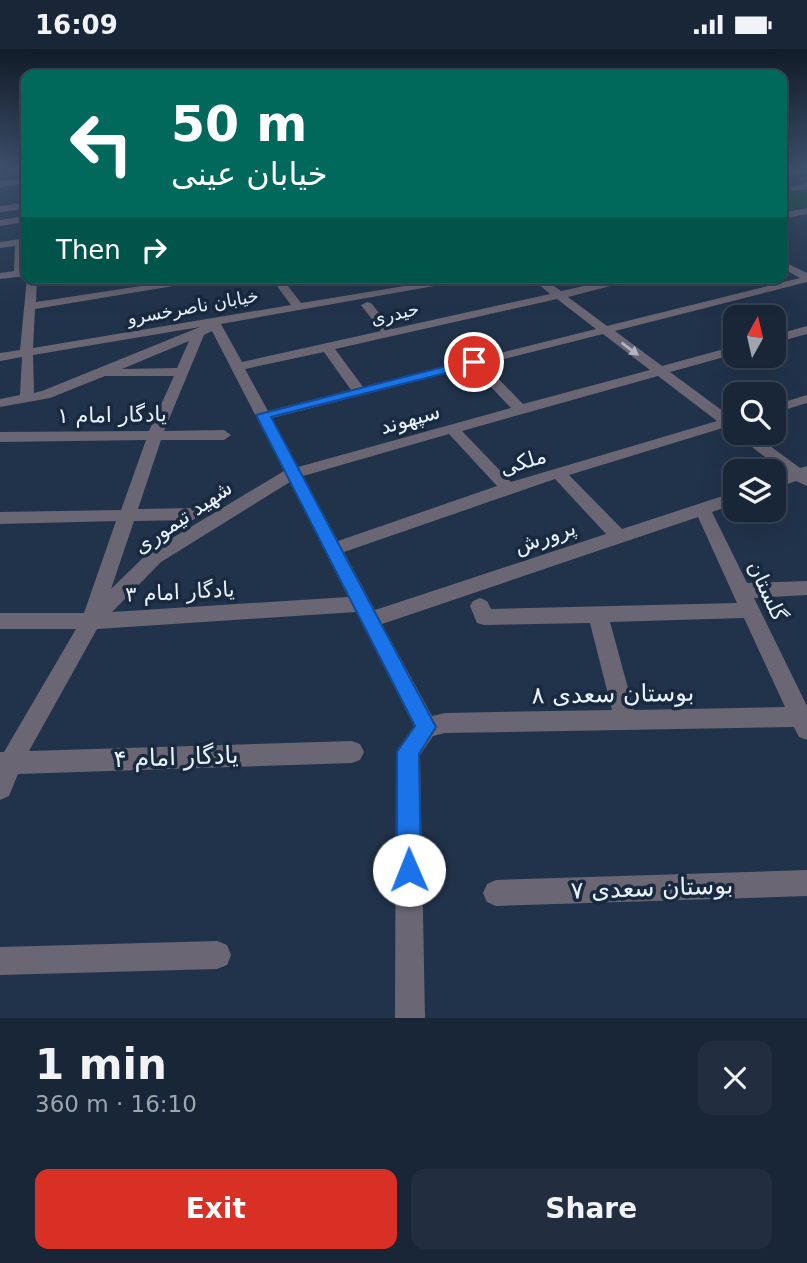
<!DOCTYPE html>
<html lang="en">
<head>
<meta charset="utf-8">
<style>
  :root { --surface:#192638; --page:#222e40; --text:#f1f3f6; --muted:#9fa5ae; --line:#374353; --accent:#d93025 }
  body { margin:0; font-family:"DejaVu Sans",Vazirmatn,sans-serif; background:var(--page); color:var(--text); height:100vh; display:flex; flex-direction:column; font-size:26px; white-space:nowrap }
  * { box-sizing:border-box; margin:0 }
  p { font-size:23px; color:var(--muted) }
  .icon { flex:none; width:38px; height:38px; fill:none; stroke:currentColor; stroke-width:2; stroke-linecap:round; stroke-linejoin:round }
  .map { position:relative; height:969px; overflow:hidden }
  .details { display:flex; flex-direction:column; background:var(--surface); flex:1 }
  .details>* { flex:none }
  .hud { position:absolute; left:21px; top:21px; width:766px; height:214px; border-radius:14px; box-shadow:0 7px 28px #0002,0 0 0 2px var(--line); background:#00695c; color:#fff; overflow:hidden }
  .needle { width:46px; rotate:8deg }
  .tools { position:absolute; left:723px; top:256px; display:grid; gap:14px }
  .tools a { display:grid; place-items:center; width:63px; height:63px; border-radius:14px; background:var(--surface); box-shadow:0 7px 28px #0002,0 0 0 2px var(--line); font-size:35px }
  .pin { position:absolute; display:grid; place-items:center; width:60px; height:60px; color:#fff; margin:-30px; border:4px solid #fff; border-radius:50%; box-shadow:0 2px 7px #0007 }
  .me { position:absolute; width:77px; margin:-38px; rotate:359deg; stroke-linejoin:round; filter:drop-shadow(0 0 5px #0008) }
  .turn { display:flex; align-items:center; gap:24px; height:147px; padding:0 35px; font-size:32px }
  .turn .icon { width:91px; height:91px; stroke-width:2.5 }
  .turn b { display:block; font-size:49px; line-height:60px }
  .then { display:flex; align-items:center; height:66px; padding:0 35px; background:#0003; gap:14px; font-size:26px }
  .round { display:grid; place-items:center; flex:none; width:74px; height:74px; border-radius:14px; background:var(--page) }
  .head { display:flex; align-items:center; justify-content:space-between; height:119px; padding:0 35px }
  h1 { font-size:42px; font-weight:700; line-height:52px }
  .action { display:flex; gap:14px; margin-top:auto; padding:14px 35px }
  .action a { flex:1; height:80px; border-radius:14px; background:var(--accent); color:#fff; font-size:28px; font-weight:700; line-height:80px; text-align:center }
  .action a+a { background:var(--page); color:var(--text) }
  .status { display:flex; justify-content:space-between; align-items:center; height:49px; padding:0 35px; background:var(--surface); direction:ltr }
  .status svg { height:19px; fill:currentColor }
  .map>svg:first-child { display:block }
</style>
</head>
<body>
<div class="status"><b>16:09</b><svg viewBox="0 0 49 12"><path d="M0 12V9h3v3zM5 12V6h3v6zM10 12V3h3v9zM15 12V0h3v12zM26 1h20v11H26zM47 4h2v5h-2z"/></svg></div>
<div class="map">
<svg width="807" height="969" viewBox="0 0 807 969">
  <rect width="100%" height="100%" fill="#21334b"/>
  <path fill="#004c21" d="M782,134L807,144V156L782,161Z"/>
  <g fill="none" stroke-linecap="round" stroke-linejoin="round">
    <path fill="#6b6674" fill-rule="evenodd" d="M794,121H807V123L782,128V123Z
      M26,129V134L0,138V132Z
      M807,134V140L793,142L789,139Z
      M26,154V160L0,163V157Z
      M807,159V165L782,170V164Z
      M26,167V173L0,177V171Z
      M26,189V227L0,230V224L14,222L15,197L0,199V193Z
      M782,212L807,224V233L615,282L662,317L735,297V305L670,323L731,368L735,367V383H751L800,419L807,417V437L796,432L774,440V429L786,424L726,378L569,426L622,480L735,443V455L712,463L747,534L807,532V546L754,549L807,657V691L799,688L794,678L445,684L433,687L420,706L425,969H395L396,703L414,677L356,563L97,580L29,702L352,692L360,695L364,703L360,711L352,714L18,725L9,747L0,751V703H4L76,580H0V564H84L116,472L0,475V463L121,461L146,391L0,393V383L149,382L174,327H105L50,349L0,358V350L20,346L22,308L0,312V304L20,301L27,229H37L36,253L193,229H222L35,260L33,299L291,256L271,229H282L301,254L453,229H479L221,275L242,313L381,282L361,256L367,253L371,254L392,280L550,245L531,229H543L561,242L620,229H641L568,248L607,277L800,229L782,219ZM557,250L596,280L363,338L335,300ZM200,278L42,342L34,344L33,306ZM212,282L284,422L149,503L111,540L134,472L193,471L201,465L193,459L138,460L161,391H224L231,386L224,381L164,382L204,286ZM603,285L650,321L523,355L484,315ZM189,292L177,319L122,320ZM324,303L351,341L268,362L245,320ZM472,318L511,359L298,418L272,369ZM658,327L717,372L511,433L462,382ZM449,385L497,437L338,492L303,427ZM555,430L606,485L375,561L344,503ZM290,433L348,548L112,563L161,513ZM698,468L737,554L491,560L487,552L480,549L473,552L470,557L477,574L484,576L590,574L612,661L445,664L432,667L382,575ZM744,569L785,658L634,661L610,573Z
      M807,277V285L774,294V286Z
      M807,346V354L774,364V356Z
      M807,821V847L496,857L487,853L483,844L487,835L496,831Z
      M217,892L227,896L231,906L227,916L217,920L0,926V898Z"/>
  </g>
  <defs><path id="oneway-solid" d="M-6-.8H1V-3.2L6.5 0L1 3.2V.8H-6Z" transform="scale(1.75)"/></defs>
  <use fill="#b0b3c0" href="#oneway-solid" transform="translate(630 300) rotate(37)"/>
  <linearGradient id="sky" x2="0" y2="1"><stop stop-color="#121c29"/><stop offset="0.47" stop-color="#3d506c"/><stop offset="1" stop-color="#3d506c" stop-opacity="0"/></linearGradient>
  <rect width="807" height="257" fill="url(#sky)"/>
  <path fill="#1a73e8" stroke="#114b97" stroke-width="2" d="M474,310L478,311V316L271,368L436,678L419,705L421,821L417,829L409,833L401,829L397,821V703L415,677L256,366Z"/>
  <g text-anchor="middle" stroke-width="7" stroke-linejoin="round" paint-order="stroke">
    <g font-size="18" fill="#e9f2ff" stroke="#182940">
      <text transform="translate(193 258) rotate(-10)" y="6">خیابان ناصرخسرو</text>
      <text transform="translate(395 265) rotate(-13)" y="6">حیدری</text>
    </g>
    <g font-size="21" fill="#e9f2ff" stroke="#182940">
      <text transform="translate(112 366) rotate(-1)" y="7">یادگار امام ۱</text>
      <text transform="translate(410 370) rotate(-16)" y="7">سپهوند</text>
      <text transform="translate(523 413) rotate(-17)" y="7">ملکی</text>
      <text transform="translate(183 468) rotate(-34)" y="7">شهید تیموری</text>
      <text transform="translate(545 488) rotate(-19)" y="7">پرورش</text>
      <text transform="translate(767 542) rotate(65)" y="7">گلستان</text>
      <text transform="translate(180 543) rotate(-3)" y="7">یادگار امام ۳</text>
    </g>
    <g font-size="24" fill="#e9f2ff" stroke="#182940">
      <text transform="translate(613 645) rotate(-1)" y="8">بوستان سعدی ۸</text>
      <text transform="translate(176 708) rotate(-2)" y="8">یادگار امام ۴</text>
      <text transform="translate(652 839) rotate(-2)" y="8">بوستان سعدی ۷</text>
    </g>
  </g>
</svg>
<div class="tools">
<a><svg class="needle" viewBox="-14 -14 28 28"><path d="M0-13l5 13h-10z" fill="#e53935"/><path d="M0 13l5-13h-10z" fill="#9fa5ae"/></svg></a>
<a><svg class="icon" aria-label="search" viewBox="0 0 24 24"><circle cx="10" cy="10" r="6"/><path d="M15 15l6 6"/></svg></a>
<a><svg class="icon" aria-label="layers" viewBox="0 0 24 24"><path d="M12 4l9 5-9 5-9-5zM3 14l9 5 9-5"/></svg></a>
</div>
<div class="pin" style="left:474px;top:313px;background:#d93025"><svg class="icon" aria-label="arrive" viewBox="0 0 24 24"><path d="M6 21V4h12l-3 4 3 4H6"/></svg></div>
<svg class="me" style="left:409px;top:821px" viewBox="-20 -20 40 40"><circle r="19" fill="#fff"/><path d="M0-13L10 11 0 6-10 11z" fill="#1a73e8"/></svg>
<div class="hud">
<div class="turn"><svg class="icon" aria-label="left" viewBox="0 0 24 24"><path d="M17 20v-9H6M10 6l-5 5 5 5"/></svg><div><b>50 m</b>خیابان عینی</div></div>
<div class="then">Then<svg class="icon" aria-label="right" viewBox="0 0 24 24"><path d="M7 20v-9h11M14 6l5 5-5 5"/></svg></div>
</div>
</div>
<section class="details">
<div class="head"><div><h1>1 min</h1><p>360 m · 16:10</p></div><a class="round"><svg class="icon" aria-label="close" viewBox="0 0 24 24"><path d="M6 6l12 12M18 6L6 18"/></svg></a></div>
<div class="action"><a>Exit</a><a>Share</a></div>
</section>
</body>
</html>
